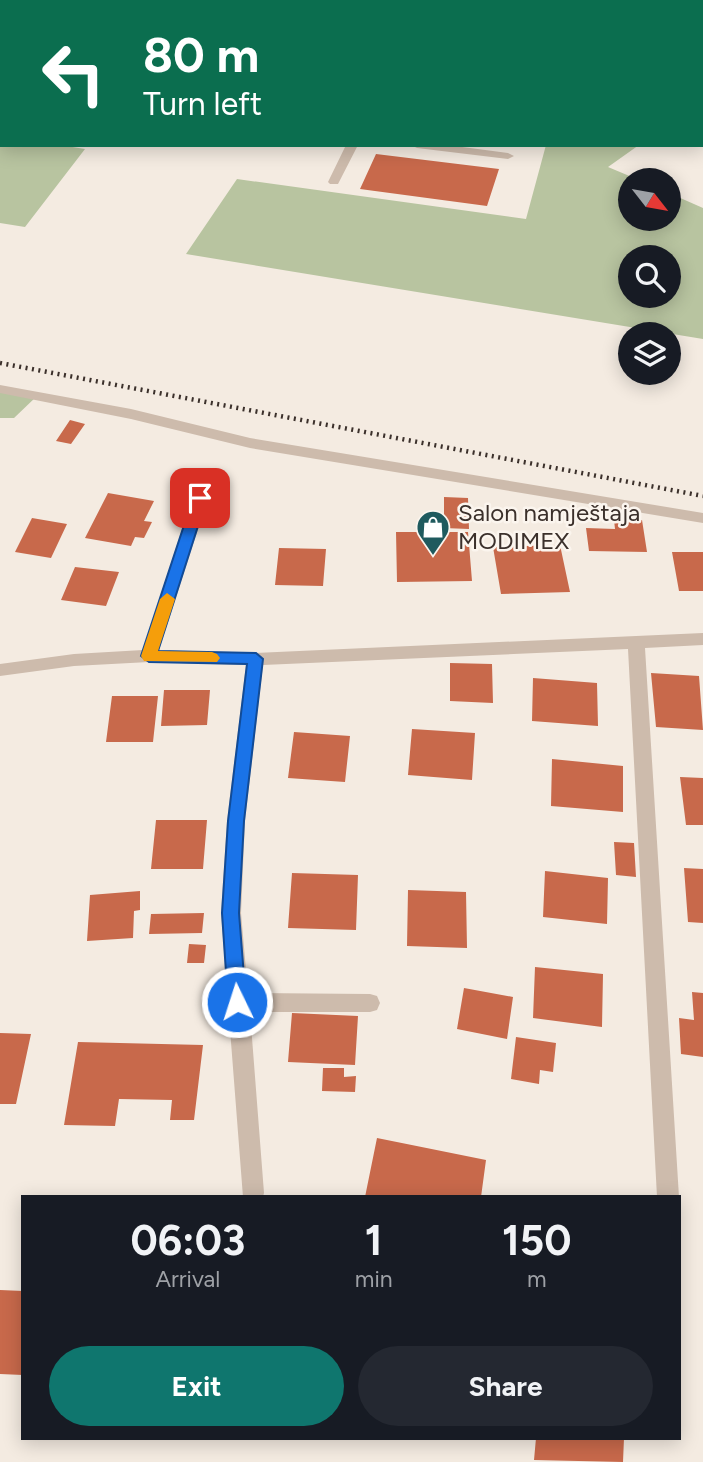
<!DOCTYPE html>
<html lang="en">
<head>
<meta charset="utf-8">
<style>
  :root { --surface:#171b24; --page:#242831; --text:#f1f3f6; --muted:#9ea1a6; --accent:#0f766e }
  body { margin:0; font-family:Figtree,sans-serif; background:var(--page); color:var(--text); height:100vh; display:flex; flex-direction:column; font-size:26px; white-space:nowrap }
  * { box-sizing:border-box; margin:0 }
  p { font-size:23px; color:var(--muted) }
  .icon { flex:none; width:38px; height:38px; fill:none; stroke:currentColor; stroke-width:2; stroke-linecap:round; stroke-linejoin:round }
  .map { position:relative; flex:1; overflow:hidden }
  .drawer { position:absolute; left:21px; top:1195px; width:660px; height:245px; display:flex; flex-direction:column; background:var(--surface); border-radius:0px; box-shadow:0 4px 18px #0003 }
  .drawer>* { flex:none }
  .top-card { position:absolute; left:0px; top:0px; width:704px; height:147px; box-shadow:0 4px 18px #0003; background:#0b6e4f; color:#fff; overflow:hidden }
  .needle { width:46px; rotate:121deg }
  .fabs { position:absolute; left:618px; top:168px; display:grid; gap:14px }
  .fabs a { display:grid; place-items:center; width:63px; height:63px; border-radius:50%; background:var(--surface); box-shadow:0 4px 18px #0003; font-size:35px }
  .pin { position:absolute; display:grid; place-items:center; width:60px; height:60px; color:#fff; margin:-30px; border-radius:14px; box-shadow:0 4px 10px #0006 }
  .me { position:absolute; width:77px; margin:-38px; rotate:356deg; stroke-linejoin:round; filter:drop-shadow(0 0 5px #0008) }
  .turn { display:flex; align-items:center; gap:24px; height:147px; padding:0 28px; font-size:32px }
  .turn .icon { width:91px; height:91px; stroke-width:2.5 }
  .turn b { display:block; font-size:49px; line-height:60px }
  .eta { display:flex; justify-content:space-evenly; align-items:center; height:119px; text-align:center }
  .eta b { font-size:42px; font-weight:700; line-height:49px }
  .action { display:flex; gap:14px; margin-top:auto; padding:14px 28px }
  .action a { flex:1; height:80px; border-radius:42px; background:var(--accent); color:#fff; font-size:28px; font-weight:700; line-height:80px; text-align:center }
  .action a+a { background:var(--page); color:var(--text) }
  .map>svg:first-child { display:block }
</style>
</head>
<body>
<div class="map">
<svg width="703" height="1462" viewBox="0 0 703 1462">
  <rect width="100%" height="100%" fill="#f4ebe1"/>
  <path fill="#b8c4a0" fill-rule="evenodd" d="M0,136L2,145H60L85,149L25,227L0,223Z
    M546,145H639L608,167L639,180H630V219H668L669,193L703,208V339L186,254L237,179L526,219ZM668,257V296H630V257Z
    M0,389L37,396L14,418H0Z"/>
  <path fill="#c8694b" d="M376,154L499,169L487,206L360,189Z
    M70,420L85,424L71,444L56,441Z
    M108,493L154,501L144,521L152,522L144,538L135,537L131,546L85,538Z
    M444,497L468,498L469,529L444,528Z
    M32,518L67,524L51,558L15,552Z
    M614,520H642L647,552L589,551L586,528L615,529Z
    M396,532H468L472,581L397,582Z
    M560,545L570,592L501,594L493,547Z
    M279,548L326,549L323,586L275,585Z
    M672,552H703V591H679Z
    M75,567L119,572L106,606L61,600Z
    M450,663L492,664L493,703L450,701Z
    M651,673L699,676L703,730L656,727Z
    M533,678L597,683L598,726L532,721Z
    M164,690H210L207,725L161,726Z
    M112,696H158L153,742H106Z
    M412,729L475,733L472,780L408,775Z
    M294,732L350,736L345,782L288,778Z
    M552,759L623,766V812L551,806Z
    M680,777L703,778V825H686Z
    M156,820H207L203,869H151Z
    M614,842L634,843L636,877L616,875Z
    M684,868L703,869V923L688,922Z
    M545,871L608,878L607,924L543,917Z
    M292,873L358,875L356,930L288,928Z
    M408,890L466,892L467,948L407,946Z
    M140,891V910L134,911L133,938L87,941L90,895Z
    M204,913L202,933L149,934L151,914Z
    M189,944L206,945L204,963H187Z
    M535,967L603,974L602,1027L533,1018Z
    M464,988L513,997L507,1039L457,1029Z
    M692,992L703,993V1057L681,1054L679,1018L694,1020Z
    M292,1013L358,1016L355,1065L288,1062Z
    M0,1033L31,1034L16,1104H0Z
    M516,1037L556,1043L553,1072L540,1070L539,1084L511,1079Z
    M78,1042L203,1045L194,1120H170L172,1100L119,1099L115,1126L64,1125Z
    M323,1068H344V1077L356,1076L355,1092L322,1091Z
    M377,1138L486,1160L481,1197H365Z
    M0,1290L23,1291V1375L0,1374Z
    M536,1438H624L623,1462L534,1460Z"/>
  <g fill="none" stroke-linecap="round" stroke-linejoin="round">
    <path fill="#cdbbac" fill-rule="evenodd" d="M102,0H112L113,2H103Z
      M165,0H176L164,2Z
      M308,0H318L307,2Z
      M426,0H439L425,2Z
      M0,124H2V131H0Z
      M346,145H358L338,184H330L328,182Z
      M411,145H447L508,153L514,156L508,159L417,148Z
      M0,385L131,409L250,438L703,513V523L250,448L131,419L0,393Z
      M200,493L208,498L159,650L255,653L703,633V645L645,648L679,1197H657L628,649L263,665L245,821L241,913L248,993L370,994L377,996L380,1003L377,1010L370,1012H250L264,1193L263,1197H243L221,913L227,821L246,665L149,662L74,666L0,676V664L74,654L143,650L192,498Z"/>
    <path fill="#7d675c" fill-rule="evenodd" d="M496,0H509L510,2H497Z
      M702,85H703V92H702Z"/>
    <path stroke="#3b302b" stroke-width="4.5" stroke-dasharray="2 4.5" stroke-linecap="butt" d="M0,363L703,496"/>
  </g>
  <path fill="#1a73e8" stroke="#114b97" stroke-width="2" d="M200,493L207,498L158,651L256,653L263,659L244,821L239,913L246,1002L244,1008L237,1011L231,1008L228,1002L222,913L228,821L247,664L149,662L141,656L193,498Z"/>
  <path fill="#f59e0b" d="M167,593L175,599L158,651L212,652L217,654L220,658L217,662L144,661L141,656L160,599Z"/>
  <defs>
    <symbol id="shop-pin" viewBox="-11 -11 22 30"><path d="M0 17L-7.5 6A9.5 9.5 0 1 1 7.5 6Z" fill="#1f5a5e" stroke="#fbf5ee"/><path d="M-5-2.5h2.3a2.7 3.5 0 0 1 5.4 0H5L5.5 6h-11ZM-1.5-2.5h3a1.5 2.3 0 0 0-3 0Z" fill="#fff"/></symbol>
  </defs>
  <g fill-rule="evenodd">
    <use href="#shop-pin" x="414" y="508" width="38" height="52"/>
  </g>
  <g text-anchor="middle" stroke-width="5" stroke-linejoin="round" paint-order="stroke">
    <g font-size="24" fill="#3b302b" stroke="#fbf5ee" text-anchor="start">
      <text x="458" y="521">Salon namještaja<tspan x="458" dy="28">MODIMEX</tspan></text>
    </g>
  </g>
</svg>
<div class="fabs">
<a><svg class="needle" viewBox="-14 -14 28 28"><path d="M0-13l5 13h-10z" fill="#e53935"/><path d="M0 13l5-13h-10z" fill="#9ea1a6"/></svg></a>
<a><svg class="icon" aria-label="search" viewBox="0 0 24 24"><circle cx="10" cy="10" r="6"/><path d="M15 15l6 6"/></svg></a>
<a><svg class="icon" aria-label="layers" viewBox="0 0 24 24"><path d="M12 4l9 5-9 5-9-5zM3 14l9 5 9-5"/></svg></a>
</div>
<div class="pin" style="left:200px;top:498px;background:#d93025"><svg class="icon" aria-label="arrive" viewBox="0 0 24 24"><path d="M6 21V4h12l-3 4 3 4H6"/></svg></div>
<svg class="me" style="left:237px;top:1002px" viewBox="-20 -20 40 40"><circle r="17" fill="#1a73e8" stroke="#fff" stroke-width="3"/><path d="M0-11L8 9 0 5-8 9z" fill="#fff"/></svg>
<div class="top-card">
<div class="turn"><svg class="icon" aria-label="left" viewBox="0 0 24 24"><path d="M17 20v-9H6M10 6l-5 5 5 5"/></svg><div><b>80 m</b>Turn left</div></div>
</div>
<section class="drawer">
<div class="eta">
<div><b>06:03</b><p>Arrival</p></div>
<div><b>1</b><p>min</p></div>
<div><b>150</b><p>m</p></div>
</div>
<div class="action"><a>Exit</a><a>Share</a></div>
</section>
</div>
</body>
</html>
